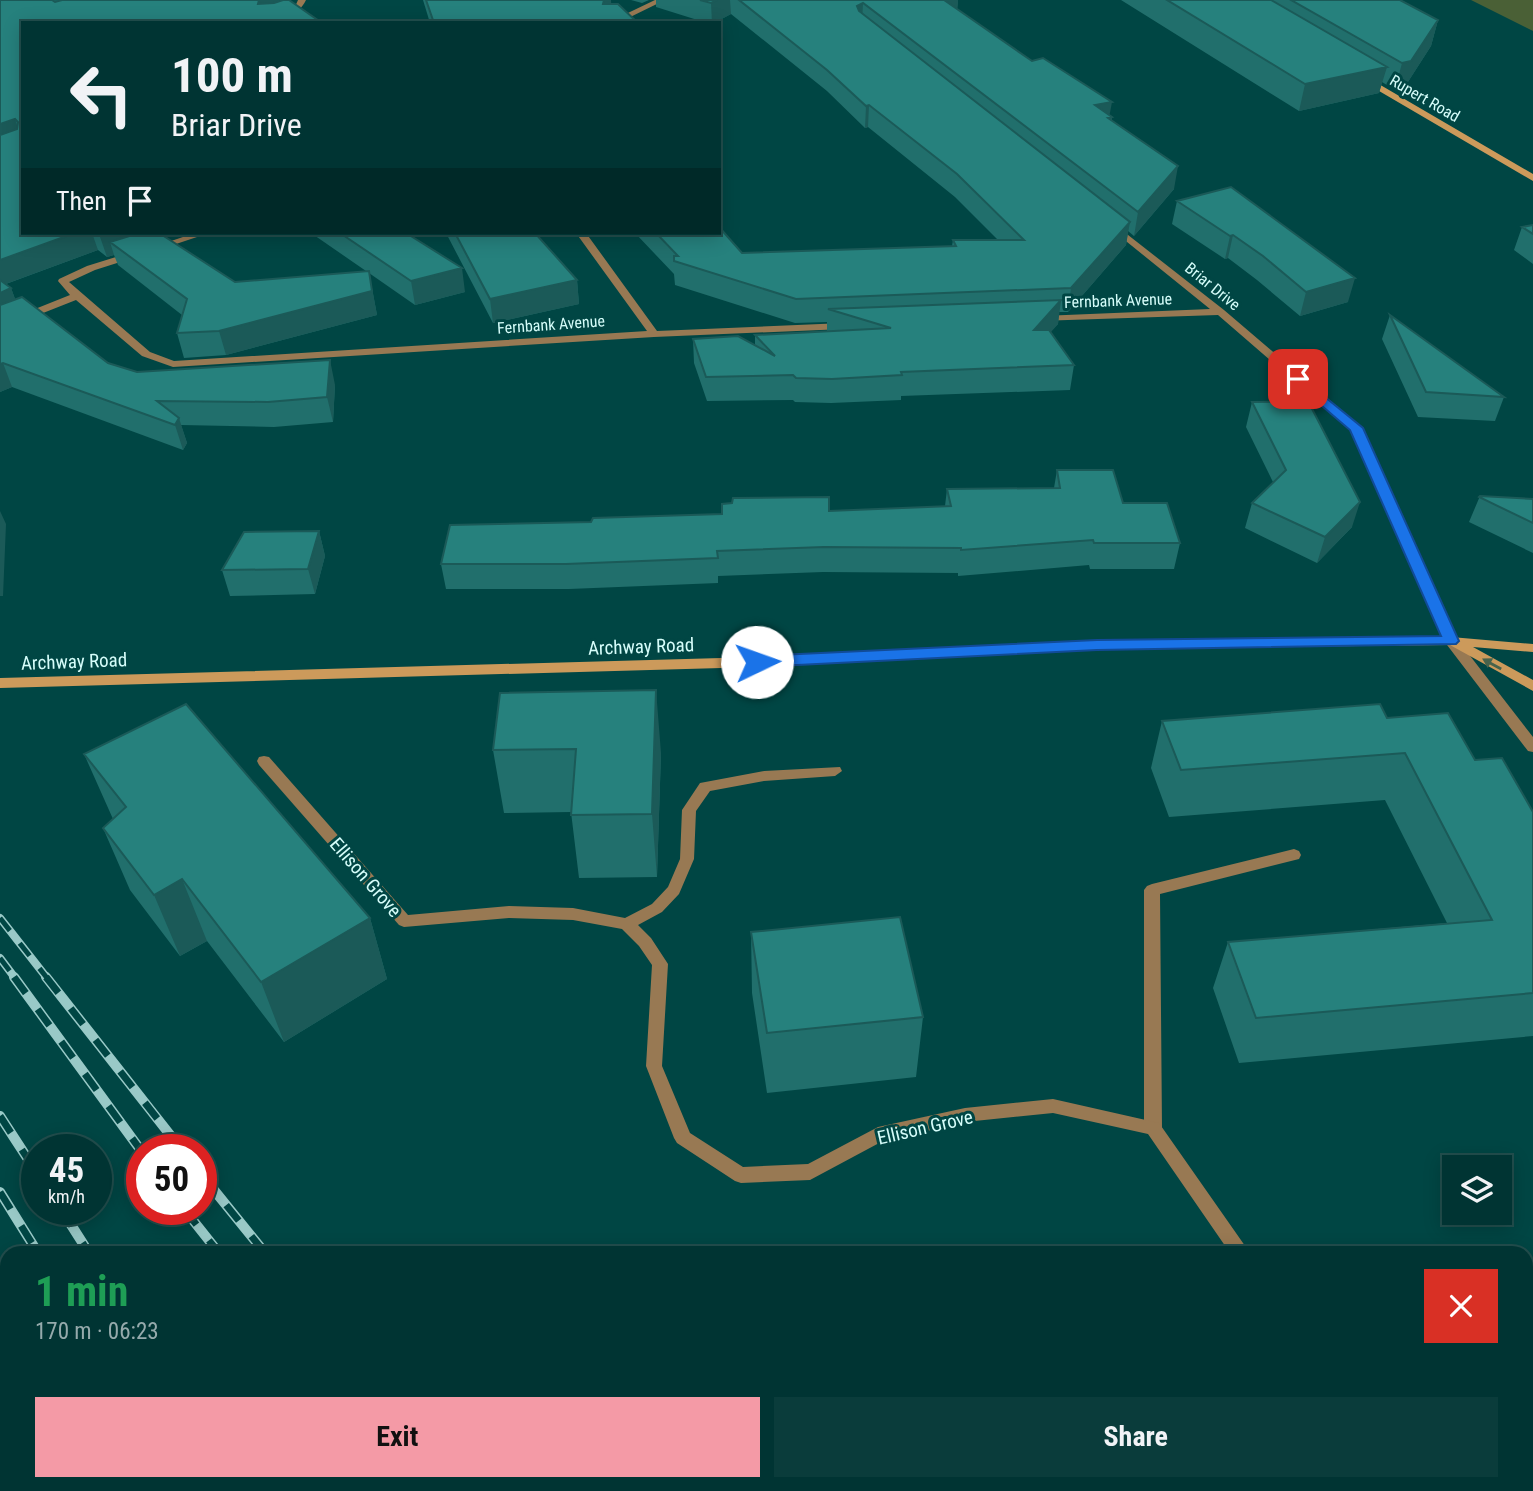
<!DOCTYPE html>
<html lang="en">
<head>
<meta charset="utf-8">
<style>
  :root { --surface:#003433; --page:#0a3c3b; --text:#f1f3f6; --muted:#95aaac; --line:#224f4e; --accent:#f49aa6 }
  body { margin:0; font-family:"Roboto Condensed",sans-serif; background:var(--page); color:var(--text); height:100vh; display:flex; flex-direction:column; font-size:26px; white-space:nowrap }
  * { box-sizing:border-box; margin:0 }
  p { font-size:23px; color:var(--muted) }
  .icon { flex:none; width:38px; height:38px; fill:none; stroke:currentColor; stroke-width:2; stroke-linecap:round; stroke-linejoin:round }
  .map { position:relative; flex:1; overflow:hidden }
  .side { position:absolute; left:0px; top:1246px; width:1533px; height:245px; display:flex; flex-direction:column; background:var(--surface); border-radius:21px 21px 0 0; box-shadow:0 4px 18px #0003,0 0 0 2px var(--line) }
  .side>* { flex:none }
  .top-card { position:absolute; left:21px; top:21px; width:700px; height:214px; border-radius:0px; box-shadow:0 4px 18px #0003,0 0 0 2px var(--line); background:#003433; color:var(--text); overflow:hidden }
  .buttons { position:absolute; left:1442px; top:1155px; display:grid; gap:14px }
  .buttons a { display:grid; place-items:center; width:70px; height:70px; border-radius:0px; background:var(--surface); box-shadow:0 4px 18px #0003,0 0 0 2px var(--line); font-size:35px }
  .speed { position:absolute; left:21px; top:1134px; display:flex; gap:14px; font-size:35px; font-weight:700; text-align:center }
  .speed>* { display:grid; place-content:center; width:91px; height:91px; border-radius:50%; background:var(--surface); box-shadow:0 4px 18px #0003,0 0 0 2px var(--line); line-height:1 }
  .speed small { font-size:18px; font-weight:400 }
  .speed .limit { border:10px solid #d22; background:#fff; color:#111 }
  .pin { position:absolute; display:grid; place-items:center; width:60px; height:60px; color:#fff; margin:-30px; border-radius:14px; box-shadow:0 4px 10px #0006 }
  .me { position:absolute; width:77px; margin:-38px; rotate:87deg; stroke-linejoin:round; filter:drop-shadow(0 0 5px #0008) }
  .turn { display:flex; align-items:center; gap:24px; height:147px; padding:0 35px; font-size:32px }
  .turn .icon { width:91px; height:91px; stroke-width:2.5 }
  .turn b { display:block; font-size:49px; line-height:60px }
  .then { display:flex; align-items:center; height:66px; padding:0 35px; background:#0003; gap:14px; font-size:26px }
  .round { display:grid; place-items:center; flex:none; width:74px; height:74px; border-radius:0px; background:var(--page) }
  .headline { display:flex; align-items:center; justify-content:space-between; height:119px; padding:0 35px }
  h1 { font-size:42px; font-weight:700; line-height:52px; color:#1e9e55 }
  .primary-button { display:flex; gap:14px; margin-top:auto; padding:14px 35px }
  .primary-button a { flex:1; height:80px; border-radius:0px; background:var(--accent); color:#111; font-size:28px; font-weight:700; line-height:80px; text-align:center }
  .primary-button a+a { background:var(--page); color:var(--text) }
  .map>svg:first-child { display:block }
</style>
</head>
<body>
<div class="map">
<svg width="1533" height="1491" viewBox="0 0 1533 1491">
  <rect width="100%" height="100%" fill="#004644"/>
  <path fill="#4a6036" d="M1471,0H1533V31Z"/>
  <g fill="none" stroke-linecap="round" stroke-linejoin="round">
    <path fill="#987953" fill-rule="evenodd" d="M1294,849L1299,851L1301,855L1299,859L1160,894L1162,1128L1159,1133L1153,1136L1147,1133L1144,1128V890L1147,886L1152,884Z"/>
    <path fill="#987953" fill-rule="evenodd" d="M298,0H306C298,16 283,23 265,23L294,9Z
      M655,0H665L618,23H607Z
      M1114,224L1224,310L1360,426L1457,639L1533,737V752L1528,751L1444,641L1351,430L1218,315L1038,321V317L1042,316L1210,309L1111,229L1109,227Z
      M195,233H209L158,250L150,248Z
      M576,233H586L657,331L844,323L849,326L844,329L654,337L173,367L142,356L76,300L0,330V323L70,295L58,281L59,279L87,266L132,252L137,255L136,257L95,270L69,282L150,352L174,361L647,331Z
      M264,756L269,757L408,915L509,906L573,908L625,918L652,904L668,887L680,859L682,810L700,783L764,771L840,767L842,771L835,776L764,781L710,791L696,811L694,859L679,894L662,912L638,925L651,938L668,964L662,1066L690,1133L743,1167L808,1164L878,1127L965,1108L1053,1099L1159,1123L1250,1253H1230L1148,1134L1053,1113L965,1122L881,1142L810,1180L741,1183L735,1181L677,1143L674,1138L646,1066L652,965L639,946L622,929L573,920L509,918L404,927L399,925L259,765L257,761L259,757Z
      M0,1343L7,1346V1392L0,1395Z
      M1526,1481L1531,1484L1533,1491H1505L1502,1484H1526Z
      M61,1484H82L85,1491H64Z"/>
    <path fill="#cc9a5b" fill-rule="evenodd" d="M1365,76L1533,174V181L1362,81L1361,79Z
      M1451,637L1533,644V652L1473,647L1533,680V691L1450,645L1097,649L757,667L0,688V678L757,657L1097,641Z"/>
    <defs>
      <path id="rail-far1" d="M0,918L47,978
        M0,958L15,978"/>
      <path id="rail" d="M14,977L142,1152
        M46,977L182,1150
        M0,1116L37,1173
        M201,1174L265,1253
        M0,1192L38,1253
        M61,1209L89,1253
        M184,1209L219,1253
        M196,1484L201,1491
        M254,1484L260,1491
        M410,1484L416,1491
        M461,1484L467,1491"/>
    </defs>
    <use href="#rail-far1" stroke="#99c9c7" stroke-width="8"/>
    <use href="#rail" stroke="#99c9c7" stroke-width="10"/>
    <use href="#rail-far1" stroke="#004644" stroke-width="5" stroke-dasharray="16" stroke-linecap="butt"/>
    <use href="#rail" stroke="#004644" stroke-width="7" stroke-dasharray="20" stroke-linecap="butt"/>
  </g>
  <path fill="#216f6c" d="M0,0L279,1L322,23H23V233H159L235,282L366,271L311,233H406L465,292L415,305L369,273L377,315L226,355L184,358L177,333L182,315L118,265L114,255L107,257L98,250L6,284L11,288L15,299L108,363L137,372L335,385L333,422L274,427L181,425L187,443L183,450L12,387L0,392Z
    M423,0H611V4L638,23H430Z
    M631,0H649L642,3Z
    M656,0H958L957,9L1112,117V120L1174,189L1134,236L1128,231L1126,245L1068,312H1059L1058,324L1050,332L1074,365L1070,390L901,396V400L831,403L795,402L793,400L707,401L694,363L693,339L755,345V335L827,331V322L795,323L675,285L674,274L635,233H719L742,253L952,246L953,240H998L955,197L868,127L865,128L827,91L731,14L714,23H707L656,7Z
    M1121,0H1400L1438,20L1431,46L1404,88L1395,90L1382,82L1379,93L1299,111Z
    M1177,201L1348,302L1300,316L1257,280L1228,258L1225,259L1172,224Z
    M1533,225V264L1514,250L1522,227Z
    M446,233H535L577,280L579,304L493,323Z
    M1390,315L1504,397L1495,421L1418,417L1382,339Z
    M1252,402L1352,527L1317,563L1245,528L1252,503L1273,482L1246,427Z
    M1057,470L1123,503L1180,543L1174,569H1090L1089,565L958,576V573L823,572L718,576V583L569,589H446L441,564L591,522L945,506L947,489L1054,488Z
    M1480,496L1533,499V553L1469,522Z
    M319,531L325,556L315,594L230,596L222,570Z
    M500,693L661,753L657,877L579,878L571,812L504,813L493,750Z
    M1387,718L1475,760L1533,812V1036L1239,1063L1213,988L1228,942L1447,923L1385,800L1169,817L1151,768L1162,721Z
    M84,754L370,918L387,979L284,1042L207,941L180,956L130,890L103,828L113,819Z
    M751,932L923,1017L916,1077L767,1093L752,993Z"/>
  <path fill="#1b5a58" d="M259,0H279L281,12L258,4Z
    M604,0H611L612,18L603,4Z
    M717,0H730L731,14L714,23H712L711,3Z
    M942,0H958L957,16Z
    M863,3L862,24L857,6Z
    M1438,20L1431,46L1404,88L1395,90L1402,63Z
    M1387,67L1379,93L1299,111L1305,84Z
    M1112,102L1109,118L1112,117L1109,139L1095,105Z
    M869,105L868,127L865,128L866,106Z
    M15,119L22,141L0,148V124Z
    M1178,166L1174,189L1134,236L1138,212Z
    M1130,222L1126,245L1068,312L1071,288Z
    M75,233H92L98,250L0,286V260Z
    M103,233H157L110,242L114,255L107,257L99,234Z
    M1233,235L1228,258L1225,259L1230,236Z
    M462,268L465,292L415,305L411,281Z
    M369,271L377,315L226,355L219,331Z
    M1355,278L1348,302L1300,316L1306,292Z
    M577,280L579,304L493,323L490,299Z
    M11,288L20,312L0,321V293Z
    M1061,300L1058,324L1031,355L1034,330Z
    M330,360L335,385L333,422L327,397Z
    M3,363L12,387L0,392V364Z
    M179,418L187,443L183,450L175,425Z
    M1360,502L1352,527L1317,563L1325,537Z
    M0,511L6,524L3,596H0Z
    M319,531L325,556L315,594L308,569Z
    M656,690L661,753L657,877L652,814Z
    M182,879L207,941L180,956L154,895Z
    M370,918L387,979L284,1042L261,982Z
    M17,1484H27L33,1491H21Z"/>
  <path fill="#26817d" stroke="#1b5a58" stroke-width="2" d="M0,0H52L55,2L62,0H259L258,4L274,3L283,0H289L322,23H23V233H75L0,260V135L17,129L18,122L15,119L0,124Z
    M426,0H604L603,4H618L638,23H434Z
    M700,0H717L711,3Z
    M739,0H944L1032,61L1043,58L1112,102L1095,105L1112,117L1108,118L1178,166L1138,212L863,3L857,6L859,11L1130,222L1071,288L796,299L674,261V256H678L656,233H719V227L742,253L956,246L953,240H1024L957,174L869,105L866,106L827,70Z
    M1167,0H1271L1387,67L1305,84Z
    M1291,0H1400L1438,20L1411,61L1402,63Z
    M1231,187L1355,278L1306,292L1263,256L1233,235L1230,236L1177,201Z
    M1533,225V234L1522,227Z
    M139,233H159L235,282L369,271L372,291L219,331L177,333L187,299L110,242Z
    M340,233H406L462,268L411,281Z
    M455,233H535L577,280L490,299Z
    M0,280L11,288L0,293Z
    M22,297L108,363L137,372L330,360L327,397L268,402L157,401L179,418L175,425L3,363L0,364V305Z
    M1061,300L1034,330H1049L1074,365L901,372L902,375L832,379L796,378L793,375L706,377L693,339L738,336L775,356L755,335L891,328L828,309Z
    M1390,315L1504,397L1426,392Z
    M1308,401L1360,502L1325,537L1252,503L1286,470L1252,402Z
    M1057,470H1113L1123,503H1167L1180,543H1094L1093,540L961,550V548L824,547L717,551L718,558L566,564H441L450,525L591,522L593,518L722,514V504L732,503L733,498L829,497V511L951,506L947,489L1060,488Z
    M1480,496L1533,499V523L1479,497Z
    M319,531L308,569L222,570L244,532Z
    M656,690L652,814L571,815L576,749L493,750L500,693Z
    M186,704L370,918L261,982L182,879L154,895L103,828L126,807L84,754Z
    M1380,704L1387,718L1448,713L1475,760L1502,758L1533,812V993L1256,1018L1228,942L1492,920L1405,753L1181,770L1162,721Z
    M900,917L923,1017L767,1033L751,932Z
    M7,1462V1484H17L21,1491H0V1467Z"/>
  <defs><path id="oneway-solid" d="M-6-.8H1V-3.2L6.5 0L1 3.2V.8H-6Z" transform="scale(1.75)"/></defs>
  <use fill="#47634c" href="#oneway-solid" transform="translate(1492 664) rotate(-151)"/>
  <path fill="#1a73e8" stroke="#114b97" stroke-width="2" d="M1298,375L1363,428L1459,641L1456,644L1097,650L757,667L749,662L757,656L1097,640L1441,636L1350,430L1293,381L1292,379Z"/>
  <g text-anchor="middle" stroke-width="6" stroke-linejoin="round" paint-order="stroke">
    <g font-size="16" fill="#d5fdfa" stroke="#004644">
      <text transform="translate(1425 98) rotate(30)" y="6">Rupert Road</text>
      <text transform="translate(1213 286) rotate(39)" y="6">Briar Drive</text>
      <text transform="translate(1118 300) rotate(-2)" y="6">Fernbank Avenue</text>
      <text transform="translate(551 324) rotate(-4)" y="6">Fernbank Avenue</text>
    </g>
    <g font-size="19" fill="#d5fdfa" stroke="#004644">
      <text transform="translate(641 646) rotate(-2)" y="7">Archway Road</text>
      <text transform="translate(74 661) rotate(-2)" y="7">Archway Road</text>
      <text transform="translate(366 877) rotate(49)" y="7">Ellison Grove</text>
      <text transform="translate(925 1127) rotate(-13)" y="7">Ellison Grove</text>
    </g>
  </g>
</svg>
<div class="buttons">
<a><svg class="icon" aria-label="layers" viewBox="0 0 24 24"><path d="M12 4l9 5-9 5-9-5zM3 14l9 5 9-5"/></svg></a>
</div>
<div class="speed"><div>45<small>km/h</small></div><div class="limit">50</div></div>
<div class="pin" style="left:1298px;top:379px;background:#d93025"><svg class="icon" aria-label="arrive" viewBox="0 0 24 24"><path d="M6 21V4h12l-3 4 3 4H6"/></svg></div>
<svg class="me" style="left:757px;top:662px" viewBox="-20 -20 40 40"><circle r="19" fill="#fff"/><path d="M0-13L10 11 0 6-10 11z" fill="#1a73e8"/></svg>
<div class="top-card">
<div class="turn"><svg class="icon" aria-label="left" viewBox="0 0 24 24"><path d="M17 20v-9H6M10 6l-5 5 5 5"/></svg><div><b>100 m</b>Briar Drive</div></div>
<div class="then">Then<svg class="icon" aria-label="arrive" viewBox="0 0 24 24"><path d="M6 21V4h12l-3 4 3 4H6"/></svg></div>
</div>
<section class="side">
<div class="headline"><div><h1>1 min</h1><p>170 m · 06:23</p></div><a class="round" style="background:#d93025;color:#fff"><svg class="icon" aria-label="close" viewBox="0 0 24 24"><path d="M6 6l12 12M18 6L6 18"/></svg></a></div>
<div class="primary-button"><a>Exit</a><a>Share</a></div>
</section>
</div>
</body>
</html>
